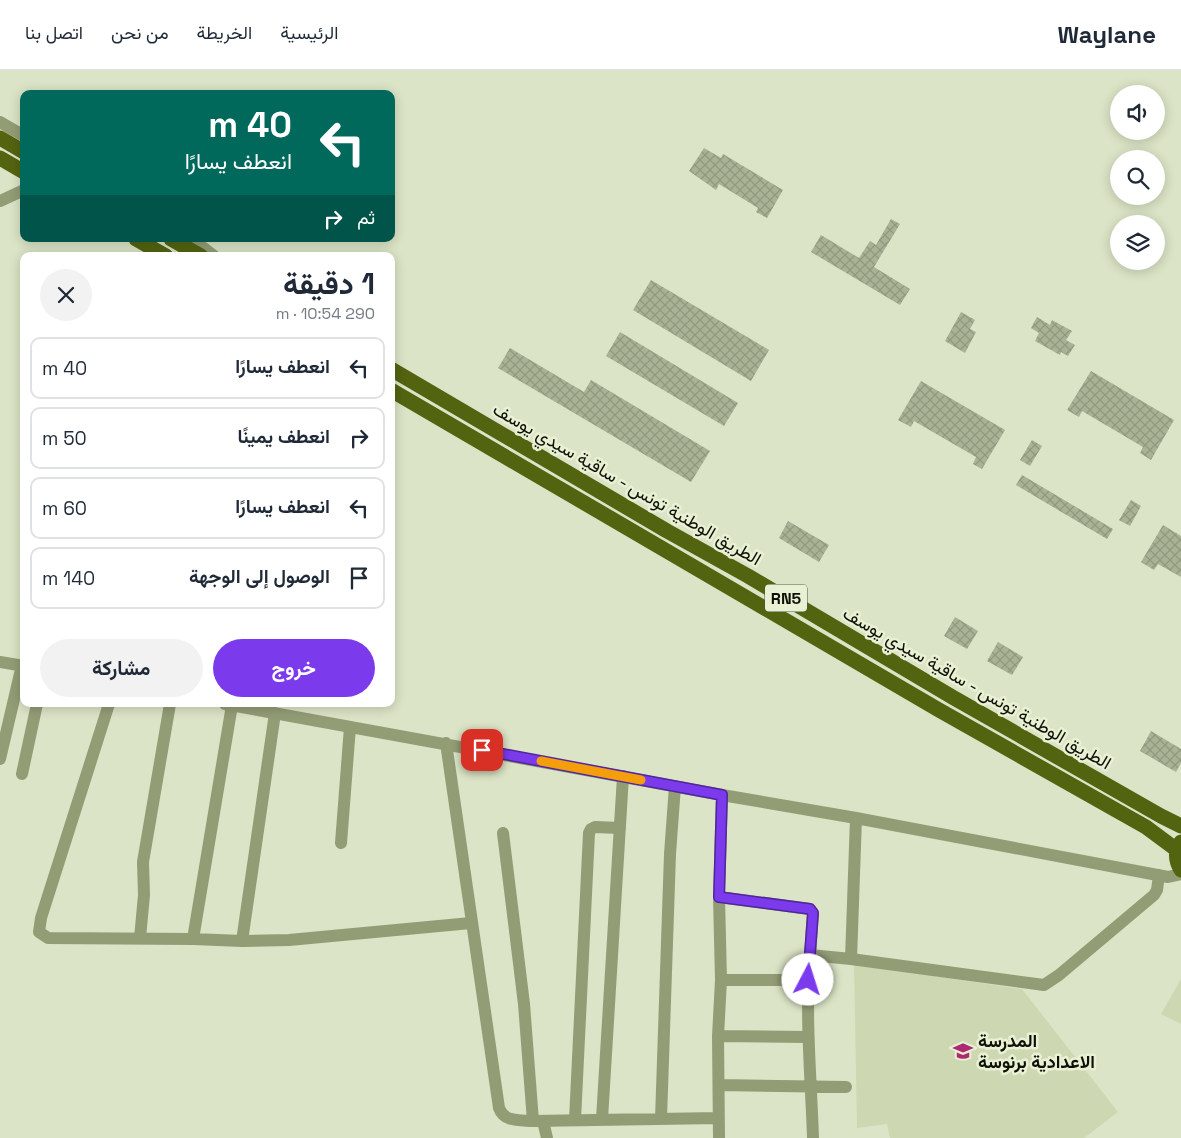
<!DOCTYPE html>
<html lang="ar">
<head>
<meta charset="utf-8">
<style>
  :root { --surface:#fff; --page:#f2f2f3; --text:#1f2937; --muted:#747a83; --line:#e0e1e3; --accent:#7c3aed }
  body { margin:0; font-family:"Space Grotesk",Vazirmatn,sans-serif; background:var(--page); color:var(--text); direction:rtl; height:100vh; display:flex; flex-direction:column; font-size:19px; white-space:nowrap }
  * { box-sizing:border-box; margin:0 }
  p { font-size:16px; color:var(--muted) }
  .icon { flex:none; width:28px; height:28px; fill:none; stroke:currentColor; stroke-width:2; stroke-linecap:round; stroke-linejoin:round }
  .map { position:relative; flex:1; overflow:hidden; direction:ltr }
  .drawer { position:absolute; left:20px; top:182px; width:375px; height:455px; display:flex; flex-direction:column; background:var(--surface); border-radius:10px; box-shadow:0 2px 12px #0003; direction:rtl }
  .drawer>* { flex:none }
  .banner { position:absolute; left:20px; top:20px; width:375px; height:152px; border-radius:10px; box-shadow:0 2px 12px #0003; direction:rtl; background:#00695c; color:#fff; overflow:hidden }
  .tools { position:absolute; left:1110px; top:15px; display:grid; gap:10px }
  .tools a { display:grid; place-items:center; width:55px; height:55px; border-radius:50%; background:var(--surface); box-shadow:0 2px 12px #0003; font-size:25px }
  .pin { position:absolute; display:grid; place-items:center; width:42px; height:42px; color:#fff; margin:-21px; border-radius:10px; box-shadow:0 2px 8px #0006 }
  .me { position:absolute; width:55px; margin:-28px; rotate:5deg; stroke-linejoin:round; filter:drop-shadow(0 0 4px #0008) }
  .turn { display:flex; align-items:center; gap:18px; height:105px; padding:0 20px; font-size:22px }
  .turn .icon { width:65px; height:65px; stroke-width:2.5 }
  .turn b { display:block; font-size:35px; line-height:42px }
  .then { display:flex; align-items:center; height:48px; padding:0 20px; background:#0003; gap:10px; font-size:19px }
  .round { display:grid; place-items:center; flex:none; width:52px; height:52px; border-radius:26px; background:var(--page) }
  .headline { display:flex; align-items:center; justify-content:space-between; height:85px; padding:0 20px }
  h1 { font-size:30px; font-weight:700; line-height:38px }
  .button { display:flex; gap:10px; margin-top:auto; padding:10px 20px }
  .button a { flex:1; height:58px; border-radius:30px; background:var(--accent); color:#fff; font-size:20px; font-weight:700; line-height:58px; text-align:center }
  .button a+a { background:var(--page); color:var(--text) }
  ul { padding:0; list-style:none }
  li { display:flex; align-items:center; gap:15px; height:62px; margin:0 10px 8px; padding:0 10px; border:2px solid var(--line); border-radius:10px }
  li div { flex:1 }
  li b { display:block; font-size:19px }
  li em { font-style:normal }
  header { display:flex; align-items:center; gap:30px; box-sizing:border-box; height:70px; padding:0 25px; background:var(--surface); border-bottom:1px solid var(--line) }
  header strong { font-size:24px }
  nav { display:flex; gap:28px; margin-inline-start:auto; font-size:18px }
  .map>svg:first-child { display:block }
</style>
</head>
<body>
<header>
<strong>Waylane</strong>
<nav><a>الرئيسية</a><a>الخريطة</a><a>من نحن</a><a>اتصل بنا</a></nav>
</header>
<div class="map">
<svg width="1181" height="1068" viewBox="0 0 1181 1068">
  <defs>
    <pattern id="building-cross-hatch" width="8" height="8" patternUnits="userSpaceOnUse" patternTransform="scale(1.25)"><rect width="8" height="8" fill="#aab296"/><path d="M0 0l8 8M0 8l8-8" fill="none" stroke="#919880"/></pattern>
  </defs>
  <rect width="100%" height="100%" fill="#dbe4c6"/>
  <path fill="#cdd8b3" d="M854,894L1022,919L1118,1042L1084,1068H890L887,1054L857,1058Z
    M1181,909V954L1161,944Z"/>
  <path fill="url(#building-cross-hatch)" d="M704,78L721,88L723,84L783,120L767,148L756,142L758,138L719,114L716,120L689,101Z
    M891,149L900,154L874,197L910,219L900,235L811,182L821,165L859,188L870,171L876,175Z
    M651,210L769,280L751,311L633,240Z
    M961,242L975,250L970,259L976,262L965,283L945,271Z
    M1037,247L1050,255L1052,250L1072,261L1066,270L1075,275L1068,286L1061,282L1060,285L1035,271L1039,263L1031,258Z
    M620,262L738,333L724,356L606,286Z
    M510,278L584,322L591,310L710,381L691,412L498,298Z
    M1091,301L1174,350L1151,390L1140,383L1143,377L1082,341L1079,347L1067,340Z
    M921,311L1005,360L982,399L973,394L976,387L914,351L911,357L898,350Z
    M1032,370L1042,376L1030,396L1020,390Z
    M1022,405L1113,459L1107,469L1016,415Z
    M1131,430L1141,436L1130,456L1119,450Z
    M788,451L829,475L819,492L779,468Z
    M1163,455L1181,466V507L1158,494L1154,500L1141,492Z
    M955,547L978,561L967,579L944,566Z
    M998,572L1023,587L1012,605L987,591Z
    M1151,661L1181,679V693L1176,702L1140,681Z"/>
  <g fill="none" stroke-linecap="round" stroke-linejoin="round">
    <path stroke="#929d76" stroke-width="12" d="M0,52L24,66
      M0,131L24,120
      M192,169L214,186
      M0,592L24,596
      M109,634L41,848L39,862L48,868L193,869L242,871L289,870L471,853
      M225,634L722,725L856,748L1168,807L1181,804
      M446,673L499,1038C504,1052 519,1050 533,1051
      M0,689L22,595
      M22,704L37,634
      M503,763L524,934L533,1051L718,1048
      M341,773L350,657
      M719,827L810,839L813,843L810,885
      M140,868L144,825L143,792L170,634
      M193,869L232,635
      M242,871L275,643
      M851,889L856,748
      M721,910H808
      M718,966L808,967
      M719,1015L846,1017
      M602,1049L623,706
      M661,1049L670,784L675,716
      M575,1050L589,763L591,759L595,757L620,758
      M543,1051L547,1068
      M719,1068L718,966L721,910L719,827L722,725
      M813,1068C811,1007 805,946 810,885L851,889L1044,915L1059,905L1154,825L1157,820L1159,805"/>
    <path stroke="#536411" stroke-width="15" d="M0,68L24,82
      M0,88L24,102
      M136,169L166,186
      M171,169L201,186
      M391,299L667,461L748,506L954,628L1161,746L1181,756
      M391,320L939,640L1146,757L1177,780
      M1181,772C1175,781 1175,790 1181,800"/>
  </g>
  <g fill="none" stroke-linecap="round" stroke-linejoin="round">
    <defs>
      <path id="route" d="M482,680L722,725L719,827L810,839L813,843L808,910"/>
    </defs>
    <use href="#route" stroke="#51269a" stroke-width="12"/>
    <use href="#route" stroke="#7c3aed" stroke-width="9"/>
    <path stroke="#f59e0b" stroke-width="9" d="M541,691L641,710"/>
  </g>
  <defs>
    <symbol id="school-bare" viewBox="-9 -9 18 18"><path d="M0-5L7-2L0 1L-7-2ZM-4 1L0 2.5L4 1V4Q0 6-4 4Z" fill="#ad2a73" stroke="#e8f1d3" stroke-width="2.5" paint-order="stroke"/></symbol>
  </defs>
  <g fill-rule="evenodd">
    <use href="#school-bare" x="949" y="967" width="28" height="28"/>
  </g>
  <g text-anchor="middle" stroke-width="5" stroke-linejoin="round" paint-order="stroke">
    <rect fill="#e8f1d3" stroke="#4f5444" stroke-width="1" x="765" y="514.5" width="42" height="27" rx="4"/>
    <g font-size="16" font-weight="bold" fill="#0e1107">
      <text x="786" y="534">RN5</text>
    </g>
    <g font-size="18" fill="#0e1107" stroke="#e8f1d3">
      <text transform="translate(627 414) rotate(30)" y="6">الطريق الوطنية تونس - ساقية سيدي يوسف</text>
      <text transform="translate(977 618) rotate(30)" y="6">الطريق الوطنية تونس - ساقية سيدي يوسف</text>
    </g>
    <g font-size="18" font-weight="bold" fill="#0e1107" stroke="#e8f1d3" text-anchor="start">
      <text x="978" y="977">المدرسة<tspan x="978" dy="21">الاعدادية برنوسة</tspan></text>
    </g>
  </g>
</svg>
<div class="tools">
<a><svg class="icon" aria-label="sound" viewBox="0 0 24 24"><path d="M4 9h4l5-4v14l-5-4H4zM17 9q2 3 0 6"/></svg></a>
<a><svg class="icon" aria-label="search" viewBox="0 0 24 24"><circle cx="10" cy="10" r="6"/><path d="M15 15l6 6"/></svg></a>
<a><svg class="icon" aria-label="layers" viewBox="0 0 24 24"><path d="M12 4l9 5-9 5-9-5zM3 14l9 5 9-5"/></svg></a>
</div>
<div class="pin" style="left:482px;top:680px;background:#d93025"><svg class="icon" aria-label="arrive" viewBox="0 0 24 24"><path d="M6 21V4h12l-3 4 3 4H6"/></svg></div>
<svg class="me" style="left:808px;top:910px" viewBox="-20 -20 40 40"><circle r="19" fill="#fff"/><path d="M0-13L10 11 0 6-10 11z" fill="#7c3aed"/></svg>
<div class="banner">
<div class="turn"><svg class="icon" aria-label="left" viewBox="0 0 24 24"><path d="M17 20v-9H6M10 6l-5 5 5 5"/></svg><div><b>40 m</b>انعطف يسارًا</div></div>
<div class="then">ثم<svg class="icon" aria-label="right" viewBox="0 0 24 24"><path d="M7 20v-9h11M14 6l5 5-5 5"/></svg></div>
</div>
<section class="drawer">
<div class="headline"><div><h1>1 دقيقة</h1><p>290 m · 10:54</p></div><a class="round"><svg class="icon" aria-label="close" viewBox="0 0 24 24"><path d="M6 6l12 12M18 6L6 18"/></svg></a></div>
<ul>
<li><svg class="icon" aria-label="left" viewBox="0 0 24 24"><path d="M17 20v-9H6M10 6l-5 5 5 5"/></svg><div><b>انعطف يسارًا</b></div><em>40 m</em></li>
<li><svg class="icon" aria-label="right" viewBox="0 0 24 24"><path d="M7 20v-9h11M14 6l5 5-5 5"/></svg><div><b>انعطف يمينًا</b></div><em>50 m</em></li>
<li><svg class="icon" aria-label="left" viewBox="0 0 24 24"><path d="M17 20v-9H6M10 6l-5 5 5 5"/></svg><div><b>انعطف يسارًا</b></div><em>60 m</em></li>
<li><svg class="icon" aria-label="arrive" viewBox="0 0 24 24"><path d="M6 21V4h12l-3 4 3 4H6"/></svg><div><b>الوصول إلى الوجهة</b></div><em>140 m</em></li>
</ul>
<div class="button"><a>خروج</a><a>مشاركة</a></div>
</section>
</div>
</body>
</html>
